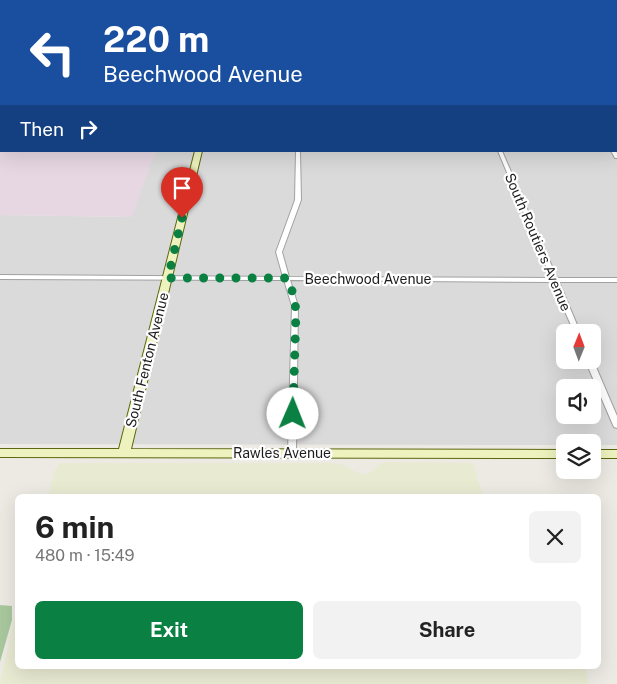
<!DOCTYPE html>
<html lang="en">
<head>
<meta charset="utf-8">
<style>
  :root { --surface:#fff; --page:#f2f2f2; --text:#222; --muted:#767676; --accent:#0b8043 }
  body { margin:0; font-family:"Public Sans",sans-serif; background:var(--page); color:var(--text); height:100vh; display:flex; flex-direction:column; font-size:19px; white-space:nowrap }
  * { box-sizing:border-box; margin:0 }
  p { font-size:16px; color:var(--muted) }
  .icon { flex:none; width:28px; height:28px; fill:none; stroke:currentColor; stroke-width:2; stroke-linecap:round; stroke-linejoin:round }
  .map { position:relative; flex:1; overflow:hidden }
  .panel { position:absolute; left:15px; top:494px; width:586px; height:175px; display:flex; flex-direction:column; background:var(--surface); border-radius:8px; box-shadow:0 5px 20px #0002 }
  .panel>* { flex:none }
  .guide { position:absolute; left:0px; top:0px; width:618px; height:152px; box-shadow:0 5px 20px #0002; background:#1a4fa0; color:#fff; overflow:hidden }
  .needle { width:32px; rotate:1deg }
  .buttons { position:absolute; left:556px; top:324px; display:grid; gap:10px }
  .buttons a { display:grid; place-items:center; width:45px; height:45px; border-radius:8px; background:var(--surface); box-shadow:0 5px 20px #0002; font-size:25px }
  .pin { position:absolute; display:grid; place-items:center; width:42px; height:42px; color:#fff; margin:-51px -21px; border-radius:50% 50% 50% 0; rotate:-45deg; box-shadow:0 0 5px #0007 }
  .pin .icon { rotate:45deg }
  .me { position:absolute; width:55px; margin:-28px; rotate:1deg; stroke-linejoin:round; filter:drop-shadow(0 0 4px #0008) }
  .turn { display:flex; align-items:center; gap:18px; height:105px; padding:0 20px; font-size:22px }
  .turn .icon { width:65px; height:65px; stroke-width:2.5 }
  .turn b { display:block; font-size:35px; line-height:42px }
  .then { display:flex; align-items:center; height:48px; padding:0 20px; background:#0003; gap:10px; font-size:19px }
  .round { display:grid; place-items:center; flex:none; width:52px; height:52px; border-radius:8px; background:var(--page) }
  .summary { display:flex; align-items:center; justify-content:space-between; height:85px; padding:0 20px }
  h1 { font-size:30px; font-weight:700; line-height:38px }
  .cta { display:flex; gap:10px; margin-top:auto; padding:10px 20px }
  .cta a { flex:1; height:58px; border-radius:8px; background:var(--accent); color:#fff; font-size:20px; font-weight:700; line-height:58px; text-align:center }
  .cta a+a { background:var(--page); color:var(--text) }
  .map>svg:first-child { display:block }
</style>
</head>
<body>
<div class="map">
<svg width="617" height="684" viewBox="0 0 617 684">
  <rect width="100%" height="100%" fill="#edeae4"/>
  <path fill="#dbdada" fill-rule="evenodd" d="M178,0H483L484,1H177Z
    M617,59V445H593L592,442H565V445L0,444V215L131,217L155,151H616ZM565,332H592V360H565ZM565,388H592V415H565Z"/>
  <path fill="#e6d7e3" d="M0,71L1,151H155L132,217L0,215Z"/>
  <path fill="#e8ead2" d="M385,462L473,463L483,496H48L55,470L60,463H332L343,465L358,473L366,474L370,473L379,464Z
    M17,607L18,666H585L589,684H0Z"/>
  <path fill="#a9c89e" d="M0,605L12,606V620L0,662Z"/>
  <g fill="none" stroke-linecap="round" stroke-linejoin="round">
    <defs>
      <path id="street" d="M45,0H49L48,1H45Z
        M109,0H113V1H110Z
        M173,0H177V1H174Z
        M303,0H307V1H304Z
        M368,0H372V1H369Z
        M426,0H430V1H427Z
        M483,0H487L488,1H484Z
        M536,0H540L541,1H537Z
        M616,60H617V62H616Z
        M296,151H300L301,200L282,252L289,277L551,278L498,151H502L557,278H617V282H559L580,332H574L552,282L290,280L298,306L296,453L295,455H289L288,453L292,306L284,280L0,279V275L283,277L276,252L295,200Z
        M611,151H616L617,153V158H615Z
        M585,360H593L617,416V428L614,427L613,425Z"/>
      <path id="secondary" d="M238,0H242V1H238Z
        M616,32H617V36H616Z
        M195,151H202L131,449L565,450V458L0,457V449H119Z
        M592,450H617V458H592Z"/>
      <path id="primary" d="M584,0H590L591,1H585Z
        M616,7H617V11H616Z
        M0,16H1V20H0Z"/>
    </defs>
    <use href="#street" stroke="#a1a1a1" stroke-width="2"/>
    <use href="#secondary" stroke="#5c6811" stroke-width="2"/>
    <use href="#primary" stroke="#866111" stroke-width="3"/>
    <use href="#street" fill="#fff" fill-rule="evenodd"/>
    <use href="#secondary" fill="#eef2be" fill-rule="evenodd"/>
    <use href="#primary" fill="#f1d2a6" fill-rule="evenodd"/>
  </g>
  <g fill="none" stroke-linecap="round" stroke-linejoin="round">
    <path stroke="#0b8043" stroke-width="9" stroke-dasharray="0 16.2" d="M182,218L168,278H287L294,296L296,311L293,414"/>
  </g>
  <g text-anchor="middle" stroke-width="4.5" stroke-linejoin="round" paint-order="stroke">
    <g font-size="14" fill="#1d1d1d" stroke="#fff">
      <text transform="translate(538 242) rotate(67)" y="5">South Routiers Avenue</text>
      <text x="368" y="284">Beechwood Avenue</text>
      <text transform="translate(147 360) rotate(-76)" y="5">South Fenton Avenue</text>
      <text x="282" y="458">Rawles Avenue</text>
    </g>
  </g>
</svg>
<div class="buttons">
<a><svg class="needle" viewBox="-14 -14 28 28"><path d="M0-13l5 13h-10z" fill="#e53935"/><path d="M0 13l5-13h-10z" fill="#767676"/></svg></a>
<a><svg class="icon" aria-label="sound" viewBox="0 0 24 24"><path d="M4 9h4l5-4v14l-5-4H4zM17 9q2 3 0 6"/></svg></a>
<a><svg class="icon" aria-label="layers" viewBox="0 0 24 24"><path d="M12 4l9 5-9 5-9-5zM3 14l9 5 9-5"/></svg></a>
</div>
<div class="pin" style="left:182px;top:218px;background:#d93025"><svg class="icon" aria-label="arrive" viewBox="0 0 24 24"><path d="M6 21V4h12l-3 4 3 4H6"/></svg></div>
<svg class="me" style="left:293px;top:414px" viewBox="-20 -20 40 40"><circle r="19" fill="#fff"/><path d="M0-13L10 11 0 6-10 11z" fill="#0b8043"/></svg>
<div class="guide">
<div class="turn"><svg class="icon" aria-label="left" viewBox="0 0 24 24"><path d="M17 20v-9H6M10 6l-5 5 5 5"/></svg><div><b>220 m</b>Beechwood Avenue</div></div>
<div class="then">Then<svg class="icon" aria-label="right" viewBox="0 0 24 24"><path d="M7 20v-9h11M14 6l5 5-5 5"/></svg></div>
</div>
<section class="panel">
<div class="summary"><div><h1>6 min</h1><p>480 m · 15:49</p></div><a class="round"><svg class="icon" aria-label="close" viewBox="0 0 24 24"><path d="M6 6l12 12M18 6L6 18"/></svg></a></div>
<div class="cta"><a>Exit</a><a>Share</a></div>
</section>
</div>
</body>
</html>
